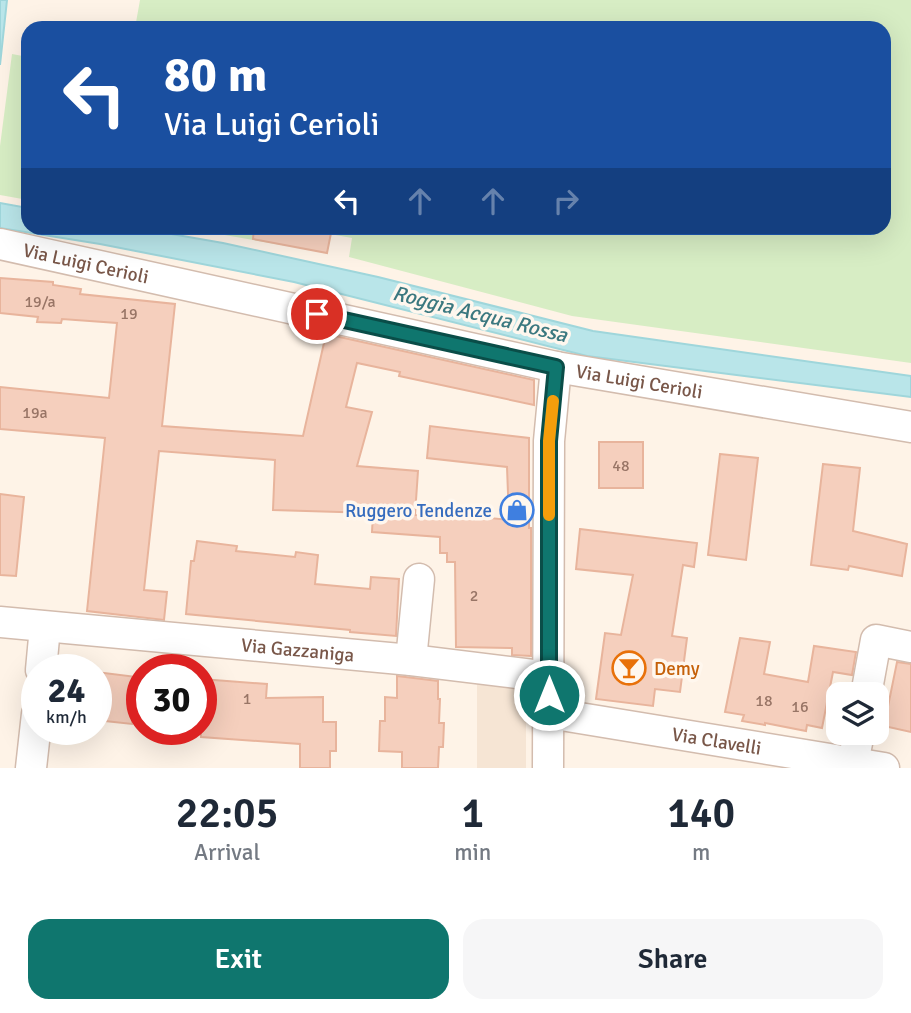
<!DOCTYPE html>
<html lang="en">
<head>
<meta charset="utf-8">
<style>
  :root { --surface:#fff; --page:#f6f6f7; --text:#1f2937; --muted:#747a83; --accent:#0f766e }
  body { margin:0; font-family:Signika,sans-serif; background:var(--page); color:var(--text); height:100vh; display:flex; flex-direction:column; font-size:26px; white-space:nowrap }
  * { box-sizing:border-box; margin:0 }
  p { font-size:23px; color:var(--muted) }
  .icon { flex:none; width:38px; height:38px; fill:none; stroke:currentColor; stroke-width:2; stroke-linecap:round; stroke-linejoin:round }
  .map { position:relative; height:768px; overflow:hidden }
  .details { display:flex; flex-direction:column; background:var(--surface); flex:1 }
  .details>* { flex:none }
  .banner { position:absolute; left:21px; top:21px; width:870px; height:214px; border-radius:21px; box-shadow:0 7px 28px #0002; background:#1a4fa0; color:#fff; overflow:hidden }
  .fabs { position:absolute; left:826px; top:682px; display:grid; gap:14px }
  .fabs a { display:grid; place-items:center; width:63px; height:63px; border-radius:14px; background:var(--surface); box-shadow:0 7px 28px #0002; font-size:35px }
  .speed { position:absolute; left:21px; top:654px; display:flex; gap:14px; font-size:35px; font-weight:700; text-align:center }
  .speed>* { display:grid; place-content:center; width:91px; height:91px; border-radius:50%; background:var(--surface); box-shadow:0 7px 28px #0002; line-height:1 }
  .speed small { font-size:18px; font-weight:400 }
  .speed .limit { border:10px solid #d22; background:#fff; color:#111 }
  .pin { position:absolute; display:grid; place-items:center; width:60px; height:60px; color:#fff; margin:-30px; border:4px solid #fff; border-radius:50%; box-shadow:0 2px 7px #0007 }
  .me { position:absolute; width:77px; margin:-38px; rotate:0deg; stroke-linejoin:round; filter:drop-shadow(0 0 5px #0008) }
  .turn { display:flex; align-items:center; gap:24px; height:147px; padding:0 28px; font-size:32px }
  .turn .icon { width:91px; height:91px; stroke-width:2.5 }
  .turn b { display:block; font-size:49px; line-height:60px }
  .lanes { display:flex; align-items:center; height:66px; padding:0 28px; background:#0003; justify-content:center; gap:35px; direction:ltr }
  .lanes .off { opacity:.35 }
  .eta { display:flex; justify-content:space-evenly; align-items:center; height:119px; text-align:center }
  .eta b { font-size:42px; font-weight:600; line-height:49px }
  .cta { display:flex; gap:14px; margin-top:auto; padding:14px 28px }
  .cta a { flex:1; height:80px; border-radius:21px; background:var(--accent); color:#fff; font-size:28px; font-weight:600; line-height:80px; text-align:center }
  .cta a+a { background:var(--page); color:var(--text) }
  .map>svg:first-child { display:block }
</style>
</head>
<body>
<div class="map">
<svg width="911" height="768" viewBox="0 0 911 768">
  <rect width="100%" height="100%" fill="#fef3e7"/>
  <path fill="#f6e5d4" d="M477,684L526,688V768H477Z"/>
  <path fill="#d7edc4" d="M140,0H911V363L572,316L349,257L352,238L330,234L332,228H884V28H135Z
    M12,54L28,57V200L0,195V146Z
    M185,228H291L287,246Z"/>
  <path fill="#b9e5e9" stroke="#9fd6db" stroke-width="2" d="M0,0H7L0,65Z
    M0,203L28,208V228H137L223,243L378,277L593,331L911,376V397L587,356L294,282L100,244L0,228Z"/>
  <path fill="#f5cfbd" stroke="#e8b49c" stroke-width="2" d="M254,228H332L327,253L253,239Z
    M0,278L53,282V285L81,289L80,294L175,304L162,426L303,436L326,334L534,380V405L399,376L400,372L357,363L346,407L372,412L357,466L418,471L415,515L470,516L509,520L507,467L427,458L430,426L529,438V528H531V656L512,655V648L456,647L455,562H447V553H440V537L372,532L373,513L273,510L275,460L159,451L144,590L167,592L164,620L87,611L105,438L0,429V387L109,398L117,323L62,319L61,323L37,322L38,317L0,313Z
    M599,442H643V488H599Z
    M720,454L758,458L746,560L708,555Z
    M823,464L860,468L853,531L907,544L902,576L849,566L848,570L811,565Z
    M0,494L24,497L16,576L0,575Z
    M580,529L697,543L694,567L683,565L672,636L687,638L680,692L655,689L653,706L596,699L605,633L621,635L633,575L576,569Z
    M197,541L237,546L236,551L295,557L296,552L318,555L315,584L370,589L371,577L399,579L396,636L350,632V630L186,614L191,561H194Z
    M740,638L770,642L764,674L808,682L814,646L856,652L852,675L833,672L822,728L807,725L806,731L765,723V725L742,721L744,715L725,712Z
    M897,662L911,664V732L884,726Z
    M96,672L137,677L132,724L96,720Z
    M397,676L438,681V699H440L439,723H444L443,747H439L438,768H402V752L379,751L380,721H385V697L397,698Z
    M201,679L267,684L266,698L323,697V722H336V751H330V768H300V744L201,737Z"/>
  <g fill="none" stroke-linecap="round" stroke-linejoin="round">
    <defs>
      <g id="minor">
        <path id="s1" d="M0,244L556,367L911,427"/>
        <path id="s2" d="M0,622L411,660L549,677"/>
        <path d="M411,660L419,579"/>
        <path d="M41,670L45,627"/>
        <path d="M866,695L876,640L911,647"/>
        <path id="s3" d="M549,713L884,768"/>
        <path d="M31,768L37,714"/>
        <path d="M548,768L549,441L556,367"/>
        <path d="M852,768L859,733"/>
      </g>
    </defs>
    <use href="#minor" stroke="#d3bcae" stroke-width="33"/>
    <use href="#minor" stroke="#fff" stroke-width="30"/>
  </g>
  <g fill="none" stroke-linecap="round" stroke-linejoin="round">
    <defs>
      <path id="route" d="M317,314L556,367L549,441V695"/>
    </defs>
    <use href="#route" stroke="#0a4d48" stroke-width="18"/>
    <use href="#route" stroke="#0f766e" stroke-width="12"/>
    <path stroke="#f59e0b" stroke-width="12" d="M549,515V441L553,401"/>
  </g>
  <defs>
    <symbol id="shop-ring" viewBox="-11 -11 22 22"><circle r="9.5" fill="#fff7ee" stroke="#3f7fe0" stroke-width="1.5"/><path d="M-5-2.5h2.3a2.7 3.5 0 0 1 5.4 0H5L5.5 6h-11ZM-1.5-2.5h3a1.5 2.3 0 0 0-3 0Z" fill="#3f7fe0"/></symbol>
    <symbol id="bar-ring" viewBox="-11 -11 22 22"><circle r="9.5" fill="#fff7ee" stroke="#e8710a" stroke-width="1.5"/><path d="M-6-5H6L.8 .8V4.5H3.5V6h-7V4.5H-.8V.8Z" fill="#e8710a"/></symbol>
  </defs>
  <g fill-rule="evenodd">
    <use href="#shop-ring" x="498" y="491" width="38" height="38"/>
    <use href="#bar-ring" x="610" y="649" width="38" height="38"/>
  </g>
  <g text-anchor="middle" stroke-width="7" stroke-linejoin="round" paint-order="stroke">
    <g font-size="16" fill="#987566">
      <text x="40" y="307">19/a</text>
      <text x="129" y="319">19</text>
      <text x="35" y="418">19a</text>
      <text x="621" y="471">48</text>
      <text x="474" y="601">2</text>
      <text x="247" y="704">1</text>
      <text x="764" y="706">18</text>
      <text x="800" y="712">16</text>
    </g>
    <g font-size="19" fill="#795749" stroke="#fff7ee">
      <text dy="7" stroke="none"><textPath href="#s1" startOffset="88">Via Luigi Cerioli</textPath></text>
      <text dy="7" stroke="none"><textPath href="#s1" startOffset="654">Via Luigi Cerioli</textPath></text>
      <text dy="7" stroke="none"><textPath href="#s2" startOffset="299">Via Gazzaniga</textPath></text>
      <text dy="7" stroke="none"><textPath href="#s3" startOffset="170">Via Clavelli</textPath></text>
    </g>
    <g font-size="19" fill="#366cbe" stroke="#fff7ee" text-anchor="end">
      <text x="492" y="517">Ruggero Tendenze</text>
    </g>
    <g font-size="19" fill="#c56008" stroke="#fff7ee" text-anchor="start">
      <text x="654" y="675">Demy</text>
    </g>
    <g font-size="21" font-style="italic" fill="#3b787f" stroke="#fff7ee">
      <text transform="translate(480 314) rotate(14)" y="7">Roggia Acqua Rossa</text>
    </g>
  </g>
</svg>
<div class="fabs">
<a><svg class="icon" aria-label="layers" viewBox="0 0 24 24"><path d="M12 4l9 5-9 5-9-5zM3 14l9 5 9-5"/></svg></a>
</div>
<div class="speed"><div>24<small>km/h</small></div><div class="limit">30</div></div>
<div class="pin" style="left:317px;top:314px;background:#d93025"><svg class="icon" aria-label="arrive" viewBox="0 0 24 24"><path d="M6 21V4h12l-3 4 3 4H6"/></svg></div>
<svg class="me" style="left:549px;top:695px" viewBox="-20 -20 40 40"><circle r="17" fill="#0f766e" stroke="#fff" stroke-width="3"/><path d="M0-11L8 9 0 5-8 9z" fill="#fff"/></svg>
<div class="banner">
<div class="turn"><svg class="icon" aria-label="left" viewBox="0 0 24 24"><path d="M17 20v-9H6M10 6l-5 5 5 5"/></svg><div><b>80 m</b>Via Luigi Cerioli</div></div>
<div class="lanes"><svg class="icon" aria-label="left" viewBox="0 0 24 24"><path d="M17 20v-9H6M10 6l-5 5 5 5"/></svg><svg class="icon off" aria-label="ahead" viewBox="0 0 24 24"><path d="M12 20V5M6 11l6-6 6 6"/></svg><svg class="icon off" aria-label="ahead" viewBox="0 0 24 24"><path d="M12 20V5M6 11l6-6 6 6"/></svg><svg class="icon off" aria-label="right" viewBox="0 0 24 24"><path d="M7 20v-9h11M14 6l5 5-5 5"/></svg></div>
</div>
</div>
<section class="details">
<div class="eta">
<div><b>22:05</b><p>Arrival</p></div>
<div><b>1</b><p>min</p></div>
<div><b>140</b><p>m</p></div>
</div>
<div class="cta"><a>Exit</a><a>Share</a></div>
</section>
</body>
</html>
